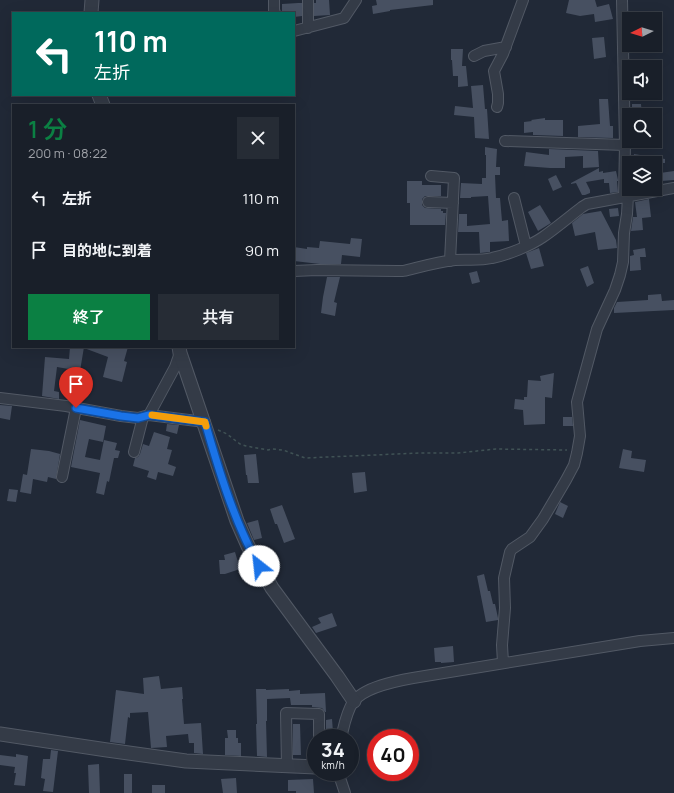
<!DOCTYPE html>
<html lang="ja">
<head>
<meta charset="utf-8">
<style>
  :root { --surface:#191f29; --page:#262c35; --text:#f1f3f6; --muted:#9fa2a8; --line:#373d46; --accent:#0b8043 }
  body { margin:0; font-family:Manrope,"Noto Sans JP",sans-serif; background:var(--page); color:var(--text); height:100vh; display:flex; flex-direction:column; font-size:15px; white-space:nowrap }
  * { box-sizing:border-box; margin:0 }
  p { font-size:13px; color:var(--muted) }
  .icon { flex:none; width:22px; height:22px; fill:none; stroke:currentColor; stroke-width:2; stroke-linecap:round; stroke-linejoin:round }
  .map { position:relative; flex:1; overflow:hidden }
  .side { position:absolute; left:12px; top:104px; width:283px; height:244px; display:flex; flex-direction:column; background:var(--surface); border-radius:0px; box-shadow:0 4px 16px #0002,0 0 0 1px var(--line) }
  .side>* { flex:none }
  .banner { position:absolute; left:12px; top:12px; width:283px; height:84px; border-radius:0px; box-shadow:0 4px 16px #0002,0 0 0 1px var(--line); background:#00695c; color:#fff; overflow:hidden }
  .needle { width:26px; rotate:265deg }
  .buttons { position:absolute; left:622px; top:12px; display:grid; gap:8px }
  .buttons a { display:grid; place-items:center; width:40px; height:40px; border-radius:0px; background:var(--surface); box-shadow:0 4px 16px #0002,0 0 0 1px var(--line); font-size:20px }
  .speed { position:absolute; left:307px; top:729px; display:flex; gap:8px; font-size:20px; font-weight:700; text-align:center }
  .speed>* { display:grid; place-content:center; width:52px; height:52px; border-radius:50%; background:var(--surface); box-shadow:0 4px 16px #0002,0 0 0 1px var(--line); line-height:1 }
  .speed small { font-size:10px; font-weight:400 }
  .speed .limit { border:6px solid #d22; background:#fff; color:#111 }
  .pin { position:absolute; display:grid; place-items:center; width:34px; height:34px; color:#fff; margin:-41px -17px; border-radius:50% 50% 50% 0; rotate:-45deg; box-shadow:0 0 4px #0007 }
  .pin .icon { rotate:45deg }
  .me { position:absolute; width:44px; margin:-22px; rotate:331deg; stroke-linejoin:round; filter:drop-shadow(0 0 3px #0008) }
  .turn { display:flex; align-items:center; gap:14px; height:84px; padding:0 16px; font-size:18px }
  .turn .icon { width:52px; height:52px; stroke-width:2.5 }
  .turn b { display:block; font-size:28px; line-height:34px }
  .round { display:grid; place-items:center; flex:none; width:42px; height:42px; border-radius:0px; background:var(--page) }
  .head { display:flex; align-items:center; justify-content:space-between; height:68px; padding:0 16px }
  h1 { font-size:24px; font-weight:600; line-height:30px; color:var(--accent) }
  .action { display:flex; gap:8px; margin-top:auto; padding:8px 16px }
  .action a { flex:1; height:46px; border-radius:0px; background:var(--accent); color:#fff; font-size:16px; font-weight:600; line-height:46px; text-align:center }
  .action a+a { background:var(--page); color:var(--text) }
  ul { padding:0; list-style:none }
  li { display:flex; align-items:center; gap:12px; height:52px; padding:0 16px }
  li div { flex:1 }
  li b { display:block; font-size:15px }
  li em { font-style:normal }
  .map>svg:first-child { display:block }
</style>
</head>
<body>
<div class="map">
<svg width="674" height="793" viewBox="0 0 674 793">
  <rect width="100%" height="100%" fill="#212937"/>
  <path fill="#475061" d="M316,0H329L330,15L314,16V3H316Z
    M376,0H433V5L390,10V11L373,14L372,6L377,5Z
    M569,0H595L597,7L609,4L613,19L595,22L594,14L580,16L566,13Z
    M298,3H302V16L294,17V13H282V4Z
    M604,37L606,57L594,59L592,38Z
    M451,49H463L462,66H466L468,86L458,87V76H453L452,60H451Z
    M483,85L485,109H487L489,139L475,138L474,117L454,115L455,106L473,108L471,86Z
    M599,99H608L610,126H613V138L578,137V126L600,124Z
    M632,104H641L642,115H632Z
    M545,118V120H563V136L533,135V132L524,133V122L532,121L531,120Z
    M485,147L497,149L496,167H500V175H495L496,198H500L502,221L508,220L509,241L490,242V252L480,253L479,232H458L459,214H467V226L490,224L488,196L471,197V198H460L461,183L482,184V178H486V155H485Z
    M549,149L598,151L599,167L583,168V156L565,157V168H550L524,166L526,152L549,155Z
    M634,154L665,159V163H640L633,162Z
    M599,168V172L603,171V173L616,171L618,180V181H617L618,192L610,193L609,183H604V179L586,182L590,190V193L585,195H582L576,183L571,184V183Z
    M674,171V180L661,181L660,173Z
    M556,175L562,187L553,191L548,179Z
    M407,181H422V185H441V196H425L422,199V205L425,208L441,209V211H443V213H446L445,225H410V203H407Z
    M649,199L651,217L642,218L643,230L631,231L633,217H637L635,202Z
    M540,205L551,223L538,231L528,212Z
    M618,208L619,216L610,217L609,209Z
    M601,211L616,240L617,248L598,250L595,232L575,236L572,223L583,214Z
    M351,238L362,239L360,257L342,255L341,264H320L294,261V247L307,249V247L319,248L320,241L350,244Z
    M539,248L544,266L531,269L526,253Z
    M645,248L646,257H640L641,270L630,271V256L634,255L633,250Z
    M588,266L594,283L587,287L580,269Z
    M477,271L480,282L472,284L469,273Z
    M327,277H340L334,302L337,303L335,316L321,313L323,297Z
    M661,294L662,301L674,300V310L614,313V308L617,302L648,300V295Z
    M70,347H84L80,371L57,367L54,391L59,392V399L42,396L45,357L69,359Z
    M84,347H128L124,361L127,362L122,382L103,377L108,357L84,348Z
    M554,373L552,398L545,397V424L524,425L523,410L514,409L515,399L524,400V397H527L528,380L541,381L540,376Z
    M0,405L12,406L10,420L0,418Z
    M563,417H572L573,426H563Z
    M80,420L106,426L103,442L89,439L85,457L100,460L104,440L117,443L115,450L120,451L118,458H114L109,482L107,481L104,495L96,493L100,473L71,467Z
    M167,424L179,425L177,434L166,431Z
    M154,432L170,437L167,449L172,450L168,464L176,467L173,476L158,472L156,480L147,477L149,471L133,466L135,458L138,457L140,454L143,444L149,446Z
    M31,449L49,451L60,454L56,479L48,477L47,482L33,479L31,494L20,492L23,474L27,475Z
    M623,449L632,451L631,458L646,460L644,472L619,468Z
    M256,454L259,483H248L247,475H246L244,455Z
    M365,472L367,491L354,493L352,473Z
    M9,489L18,490L16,502L7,501Z
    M560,502L568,506L563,518L555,514Z
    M282,505L295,539L284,543L277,524H275L270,509Z
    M258,520L262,538L254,540L247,523Z
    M235,552L240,569L225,574H220L219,560H225L224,555Z
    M484,574L488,591H490L493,604H495L498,618V620L486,622L477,576Z
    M332,613L337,626L316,633L312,627L321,623L318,618Z
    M453,646L454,662L441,663V662H435L434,648Z
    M159,676L161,689L182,687L183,699H182L184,724L201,723L203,754L194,753V743H189L188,734L166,736L167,747L151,748L148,712L130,713V718L128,717L125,744L110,742L116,690L144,694L143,678Z
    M256,689H266V690L289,689V691L300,690V694L325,693L326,712H325L322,708L312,707V705H291L290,698L267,699V721H266L267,757L257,756L256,724H257Z
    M332,719L333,732H332V738H326V720Z
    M293,724H300L301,755H293Z
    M227,730H236V738H238V743H241V756L225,755V738H228Z
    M51,750L58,751L53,792L43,791L45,779L41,778L43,759H50Z
    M16,754L28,756L25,786L14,785L16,773H14L15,767L0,765V755L16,757Z
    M99,764L100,793H89L88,765Z
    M124,774H132V793H124Z
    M236,778L237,793H223L221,779Z
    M313,779L314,793H296V791H288V780Z
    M152,785H165V793H152Z"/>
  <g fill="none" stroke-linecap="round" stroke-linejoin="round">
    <defs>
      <path id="minor" d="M274,0V10L275,13
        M622,0L625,145L624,197
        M308,28V0
        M294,31L344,18L356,0
        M474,56L484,51L506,47
        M497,107L498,103V94L494,71L503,54L523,0
        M505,141L625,145
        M431,176L454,178L450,261
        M514,198L526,246
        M428,202L453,203
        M294,271L317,270L397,271H403C420,267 437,262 455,260C467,259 479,261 492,258C507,255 530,246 543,237C556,228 569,217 582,207L587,204L674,188
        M0,398L66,406L121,416L138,418L149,415L175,367L181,350
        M149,415L205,422
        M134,452L143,417
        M62,477L76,408
        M503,663L502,645L505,608L504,578L510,552L512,549L530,537L543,519L566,480L574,465L577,453L580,436L577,402L597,329L615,290L620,275L623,262L624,233L627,214L628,196
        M341,738C344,726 346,713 353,702C364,687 396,681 413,678L640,641L674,638
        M287,765L286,713L319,714V738
        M338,772L345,793"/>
      <path id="tertiary" d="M91,13L92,0
        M99,95L103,105
        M179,347L180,353L237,521L248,546L272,588L337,676L354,701
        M0,734L107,750L186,761L316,767"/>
    </defs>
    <use href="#minor" stroke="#525965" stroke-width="12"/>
    <use href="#tertiary" stroke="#525965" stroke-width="15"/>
    <path stroke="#405255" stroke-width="1.5" stroke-dasharray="3 3" stroke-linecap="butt" d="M218,430L227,434L240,444L246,446L268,450L272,449L283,450L305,458L420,453H458L496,449L567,450"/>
    <use href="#minor" stroke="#343b47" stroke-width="10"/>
    <use href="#tertiary" stroke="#343b47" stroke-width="13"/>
  </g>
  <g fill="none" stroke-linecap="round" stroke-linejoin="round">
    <defs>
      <path id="route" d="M76,408L121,416L138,418L149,415L205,422C219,471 234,521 259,566"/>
    </defs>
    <use href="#route" stroke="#114b97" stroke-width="10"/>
    <use href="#route" stroke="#1a73e8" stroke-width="7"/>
    <path stroke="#f59e0b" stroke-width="7" d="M152,415L205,422L206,426"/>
  </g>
</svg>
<div class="buttons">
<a><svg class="needle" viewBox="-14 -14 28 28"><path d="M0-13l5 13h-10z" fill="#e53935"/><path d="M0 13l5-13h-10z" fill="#9fa2a8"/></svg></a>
<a><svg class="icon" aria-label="sound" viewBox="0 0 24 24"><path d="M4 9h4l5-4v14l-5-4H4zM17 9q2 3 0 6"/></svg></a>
<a><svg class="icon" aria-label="search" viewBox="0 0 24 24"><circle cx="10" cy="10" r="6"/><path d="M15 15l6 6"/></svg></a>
<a><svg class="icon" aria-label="layers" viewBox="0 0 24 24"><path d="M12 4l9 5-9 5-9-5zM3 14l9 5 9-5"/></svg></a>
</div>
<div class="speed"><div>34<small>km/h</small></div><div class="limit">40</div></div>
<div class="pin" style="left:76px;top:408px;background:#d93025"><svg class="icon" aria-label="arrive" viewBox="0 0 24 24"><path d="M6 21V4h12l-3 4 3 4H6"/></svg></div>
<svg class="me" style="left:259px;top:566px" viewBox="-20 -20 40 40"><circle r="19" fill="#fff"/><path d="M0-13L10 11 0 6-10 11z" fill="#1a73e8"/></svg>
<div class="banner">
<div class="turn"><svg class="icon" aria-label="left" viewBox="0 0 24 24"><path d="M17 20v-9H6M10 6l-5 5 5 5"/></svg><div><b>110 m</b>左折</div></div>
</div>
<section class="side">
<div class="head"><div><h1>1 分</h1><p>200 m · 08:22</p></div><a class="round"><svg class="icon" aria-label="close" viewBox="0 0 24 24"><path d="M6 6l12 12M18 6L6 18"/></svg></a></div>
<ul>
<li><svg class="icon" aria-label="left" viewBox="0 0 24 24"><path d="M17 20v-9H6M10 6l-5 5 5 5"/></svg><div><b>左折</b></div><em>110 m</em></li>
<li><svg class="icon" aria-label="arrive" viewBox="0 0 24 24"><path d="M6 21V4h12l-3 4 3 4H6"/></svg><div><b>目的地に到着</b></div><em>90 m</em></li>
</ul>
<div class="action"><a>終了</a><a>共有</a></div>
</section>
</div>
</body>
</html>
